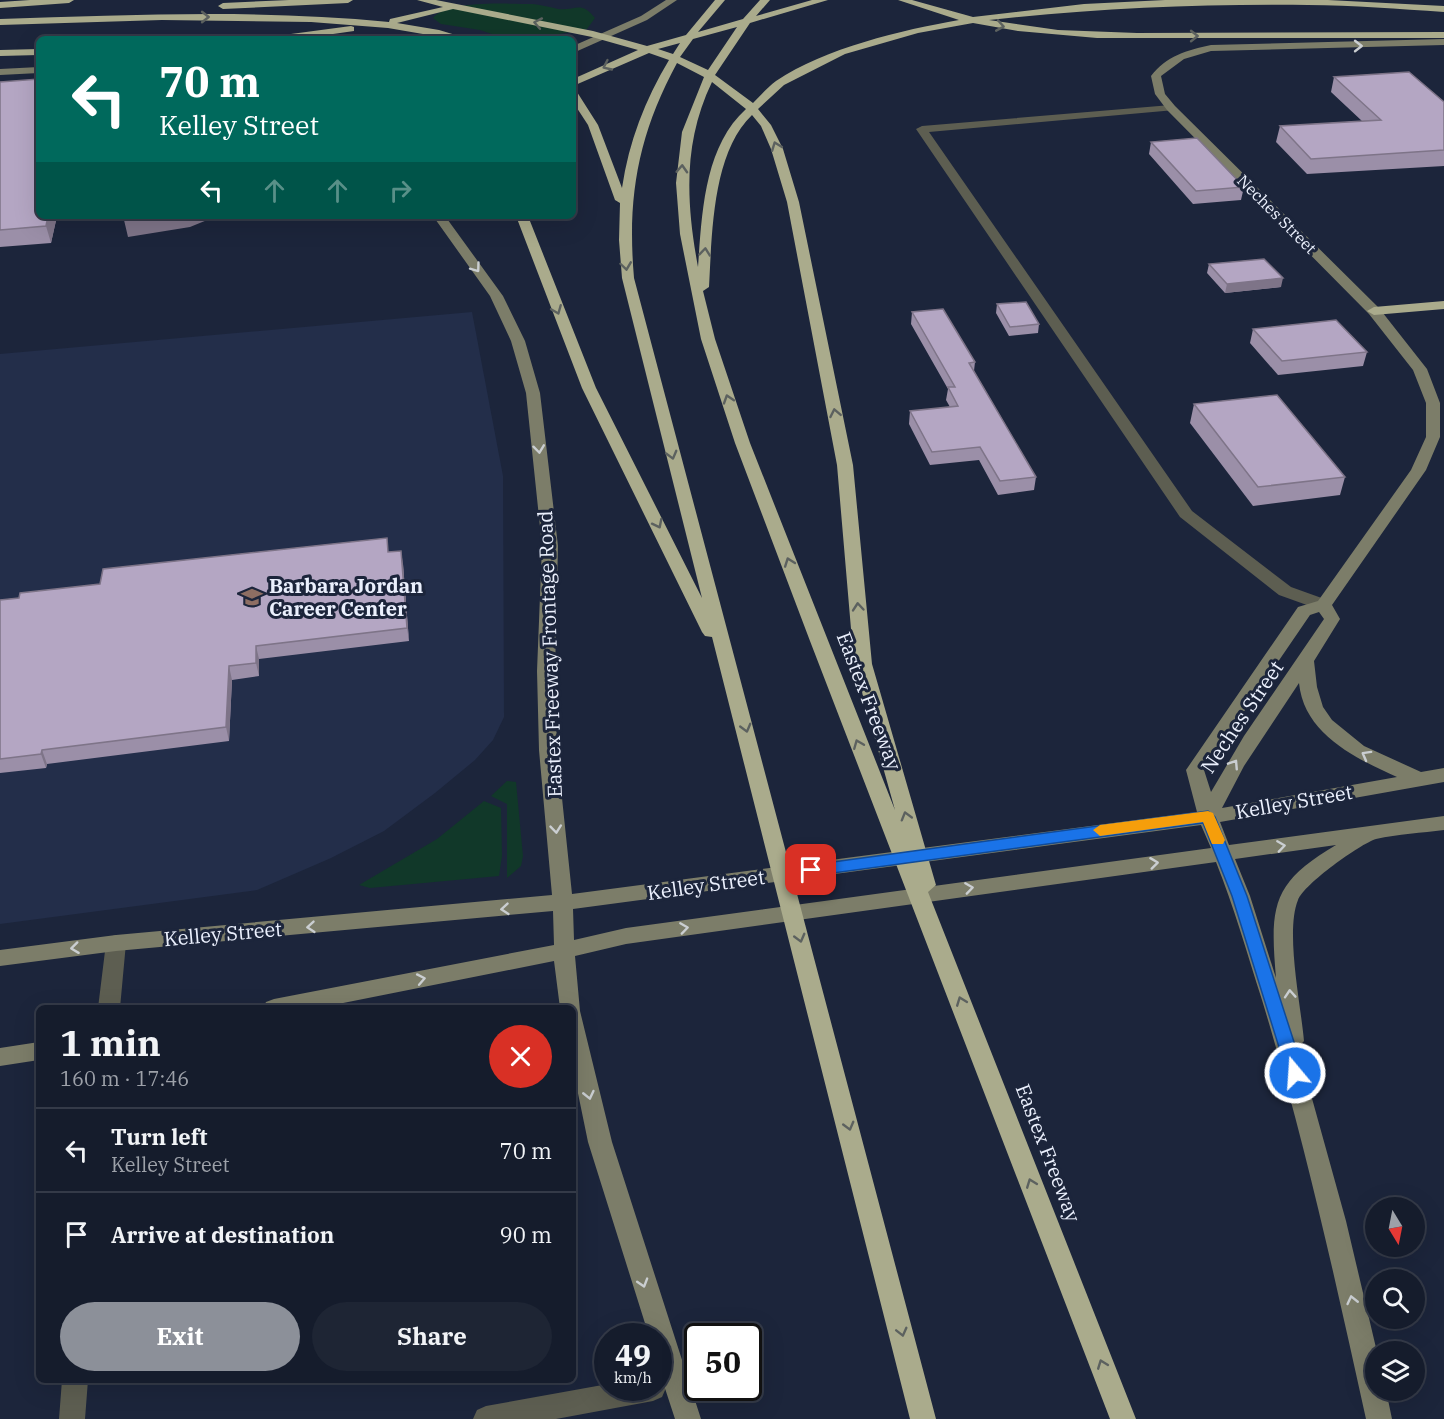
<!DOCTYPE html>
<html lang="en">
<head>
<meta charset="utf-8">
<style>
  :root { --surface:#151c2c; --page:#1e2534; --text:#f1f3f6; --muted:#9da1a9; --line:#343a48; --accent:#8c9099 }
  body { margin:0; font-family:"IBM Plex Serif",serif; background:var(--page); color:var(--text); height:100vh; display:flex; flex-direction:column; font-size:22px; white-space:nowrap }
  * { box-sizing:border-box; margin:0 }
  p { font-size:20px; color:var(--muted) }
  .icon { flex:none; width:33px; height:33px; fill:none; stroke:currentColor; stroke-width:2; stroke-linecap:round; stroke-linejoin:round }
  .map { position:relative; flex:1; overflow:hidden }
  .panel { position:absolute; left:36px; top:1005px; width:540px; height:378px; display:flex; flex-direction:column; background:var(--surface); border-radius:9px; box-shadow:0 6px 24px #0002,0 0 0 2px var(--line) }
  .panel>* { flex:none }
  .guide { position:absolute; left:36px; top:36px; width:540px; height:183px; border-radius:9px; box-shadow:0 6px 24px #0002,0 0 0 2px var(--line); background:#00695c; color:#fff; overflow:hidden }
  .needle { width:39px; rotate:170deg }
  .controls { position:absolute; left:1365px; top:1197px; display:grid; gap:12px }
  .controls a { display:grid; place-items:center; width:60px; height:60px; border-radius:50%; background:var(--surface); box-shadow:0 6px 24px #0002,0 0 0 2px var(--line); font-size:30px }
  .speed { position:absolute; left:594px; top:1323px; display:flex; gap:12px; font-size:30px; font-weight:700; text-align:center }
  .speed>* { display:grid; place-content:center; width:78px; height:78px; border-radius:50%; background:var(--surface); box-shadow:0 6px 24px #0002,0 0 0 2px var(--line); line-height:1 }
  .speed small { font-size:15px; font-weight:400 }
  .speed .limit { border:3px solid #111; border-radius:9px; background:#fff; color:#111 }
  .pin { position:absolute; display:grid; place-items:center; width:51px; height:51px; color:#fff; margin:-26px; border-radius:12px; box-shadow:0 3px 9px #0006 }
  .me { position:absolute; width:66px; margin:-33px; rotate:342deg; stroke-linejoin:round; filter:drop-shadow(0 0 4px #0008) }
  .turn { display:flex; align-items:center; gap:21px; height:126px; padding:0 24px; font-size:27px }
  .turn .icon { width:78px; height:78px; stroke-width:2.5 }
  .turn b { display:block; font-size:42px; line-height:51px }
  .lanes { display:flex; align-items:center; height:57px; padding:0 24px; background:#0003; justify-content:center; gap:30px; direction:ltr }
  .lanes .off { opacity:.35 }
  .round { display:grid; place-items:center; flex:none; width:63px; height:63px; border-radius:32px; background:var(--page) }
  .overview { display:flex; align-items:center; justify-content:space-between; height:102px; padding:0 24px }
  h1 { font-size:36px; font-weight:800; line-height:45px }
  .button { display:flex; gap:12px; margin-top:auto; padding:12px 24px }
  .button a { flex:1; height:69px; border-radius:36px; background:var(--accent); color:#fff; font-size:24px; font-weight:800; line-height:69px; text-align:center }
  .button a+a { background:var(--page); color:var(--text) }
  ul { padding:0; list-style:none }
  li { display:flex; align-items:center; gap:18px; height:84px; padding:0 24px; border-top:2px solid var(--line) }
  li div { flex:1 }
  li b { display:block; font-size:22px }
  li em { font-style:normal }
  .map>svg:first-child { display:block }
</style>
</head>
<body>
<div class="map">
<svg width="1444" height="1419" viewBox="0 0 1444 1419">
  <rect width="100%" height="100%" fill="#1c253b"/>
  <path fill="#232e4a" d="M472,312L503,476L504,717L493,740L475,760L435,793L384,831L331,858L257,890L0,924V354Z"/>
  <path fill="#113829" d="M533,4C542,5 550,7 558,9C575,11 581,0 595,18L587,29L531,39H507L480,30L441,24L433,18C447,0 510,4 533,4Z
    M507,781L516,782L523,856L521,866L507,878V804L491,796Z
    M484,801L501,808L502,856L499,876L370,888L359,885L437,839Z"/>
  <g fill="none" stroke-linecap="round" stroke-linejoin="round">
    <path fill="#5d5e51" fill-rule="evenodd" d="M1171,105L1176,108L1175,110L929,132L1192,511L1291,587L1330,601L1332,605L1330,609H1318L1279,595L1180,517L916,129L922,126Z
      M116,935L123,937L126,943L120,1008H98L106,943L109,937Z
      M658,1377L662,1379L666,1388L662,1397L653,1401L556,1419H473L477,1410L486,1406L608,1384V1388H658Z
      M62,1380H88L85,1419H59Z"/>
    <path fill="#7c7d69" fill-rule="evenodd" d="M666,0H677L647,20L573,53V46L641,16Z
      M1444,39V45L1211,51L1184,59L1161,76L1165,94L1175,106L1379,308L1427,369L1440,403V437L1426,470L1332,605L1340,619L1314,661L1317,687L1323,707L1332,720L1364,746L1421,772L1444,768V782L1220,822L1229,845L1444,816V830C1422,833 1398,834 1376,839C1360,844 1304,884 1298,900C1285,931 1301,1006 1304,1041L1298,1048L1346,1221L1377,1352L1376,1390H1386L1392,1419H1366C1335,1278 1304,1138 1262,1000C1247,953 1234,907 1216,862L626,944L575,956L580,1011L612,1142L701,1419H675L658,1367V1336H649L588,1142L573,1069V1008H560L554,961L318,1008H263L266,1002L274,999L554,945L553,911L116,951L0,966V950L116,935L552,895L539,750L537,671L542,546L526,393L511,341L490,296L433,216H445L503,296L525,341L540,393L558,546L555,671L557,750L572,894L1197,812L1186,770L1298,607L1318,601L1411,470L1426,437V403L1413,370L1369,314L1167,110L1155,94L1151,76C1166,56 1187,50 1211,45ZM1319,612L1324,619L1244,736L1211,792L1204,770L1310,615ZM1299,683C1304,734 1355,758 1397,777L1222,808L1244,766ZM1201,825L1211,848L626,928L574,940L573,909ZM1336,845C1271,883 1270,907 1276,978L1250,896L1235,859Z
      M39,67V73L0,75V69Z
      M39,1042V1060L0,1066V1048Z"/>
    <path fill="#aaab8c" fill-rule="evenodd" d="M30,0H74L69,3L0,8V2Z
      M289,0H353L348,3L223,9L218,6L223,3Z
      M417,0H436L593,31L647,46L686,35L715,0H725L698,32L743,19L760,0H770L756,16L812,0H828L750,23L715,75L753,103C760,96 768,87 776,81C825,48 902,30 959,20L898,0H912L973,17L1084,4L1165,0H1328L1444,6V12C1399,9 1353,5 1308,5C1204,4 1102,8 999,19L989,20L1058,30L1137,33L1444,32V38H1097L1018,31L973,23L918,33L845,54L784,85L758,109L771,125L783,149L799,202L853,465L872,664L936,885L928,892L1136,1419H1110L810,641L735,443L701,339L680,234L676,183L682,132L704,77L677,63C638,135 627,197 634,278L936,1419H910L712,637L705,636L702,632L582,388L516,216H528L596,388L702,598L622,278L619,240L620,203L615,200L588,125L573,102V91L577,92L598,125L622,188C629,141 645,100 669,60L649,53L573,86V79L638,50L592,37L453,9L397,23L439,30L469,39H452L388,28L311,22L162,20L0,25V19C129,15 260,9 389,22L390,19L443,7ZM737,27L708,70L680,57L693,39ZM680,43L673,54L658,49ZM712,82L746,109C704,147 702,213 698,267C686,202 683,142 712,82ZM752,115L761,126L771,149L787,202L837,465L854,664L895,810L750,443L715,339L703,291L709,287C712,235 712,153 752,115Z
      M351,26L354,27V31L298,39H271L276,36Z
      M39,49V55L0,56V50Z
      M1444,301V309L1374,315L1367,311L1374,307Z"/>
  </g>
  <path fill="#9b8fa8" d="M1334,77L1444,102V166L1307,174L1276,142L1280,126L1362,121L1331,92Z
    M0,82L57,216L51,243L0,247Z
    M1151,142L1244,187L1241,200L1193,204L1149,154Z
    M1209,264L1281,287L1225,293L1207,273Z
    M997,304L1039,324L1038,333L1009,336L996,313Z
    M912,312L975,362L974,371L1036,477L1034,490L998,495L979,460L930,465L909,424L910,411L950,407L946,400L948,389L911,324Z
    M1253,329L1367,352L1363,366L1278,375L1250,343Z
    M1194,404L1345,477L1340,495L1253,506L1190,423Z
    M389,552L403,564L409,641L259,659V676L232,680L229,741L47,764L46,768L0,773V600Z"/>
  <path fill="#7e7488" d="M48,216H57L51,243L46,226Z
    M149,216H217L190,227L128,237L124,220Z
    M1283,278L1281,287L1225,293L1227,284Z
    M401,551L403,564L409,641L407,628Z
    M256,646L259,659V676L256,663Z
    M229,666L232,680L229,741L226,727Z
    M42,750L47,764L46,768L41,754Z"/>
  <path fill="#b4a6c3" stroke="#7e7488" stroke-width="1.5" d="M1409,72L1444,102V150L1311,159L1280,126L1381,120L1334,77Z
    M39,79V216H48L46,226L0,230V82Z
    M1197,138L1244,187L1196,191L1151,142Z
    M125,216H149L124,220Z
    M1264,259L1283,278L1227,284L1209,264Z
    M1026,302L1039,324L1010,327L997,304Z
    M943,309L975,362L969,363L1036,477L1000,481L980,447L932,452L910,411L958,406L948,387H955L912,312Z
    M1336,320L1367,352L1282,361L1253,329Z
    M1277,395L1345,477L1258,487L1194,404Z
    M387,538L388,552L401,551L407,628L256,646V663L229,666L226,727L42,750L41,754L0,759V600L19,598L20,593L100,584L103,569Z"/>
  <defs><path id="oneway-chevron" d="M-2-3.5L2.5 0L-2 3.5" fill="none" stroke-width="1.6" stroke-linecap="round" stroke-linejoin="round" transform="scale(1.5)"/></defs>
  <g stroke="#5c615f">
    <use href="#oneway-chevron" transform="translate(205 17)"/>
    <use href="#oneway-chevron" transform="translate(538 23) rotate(-169)"/>
    <use href="#oneway-chevron" transform="translate(1000 26) rotate(10)"/>
    <use href="#oneway-chevron" transform="translate(1194 36)"/>
    <use href="#oneway-chevron" transform="translate(607 66) rotate(155)"/>
    <use href="#oneway-chevron" transform="translate(776 146) rotate(-111)"/>
    <use href="#oneway-chevron" transform="translate(682 169) rotate(-87)"/>
    <use href="#oneway-chevron" transform="translate(705 252) rotate(-84)"/>
    <use href="#oneway-chevron" transform="translate(626 266) rotate(82)"/>
    <use href="#oneway-chevron" transform="translate(557 310) rotate(68)"/>
    <use href="#oneway-chevron" transform="translate(728 399) rotate(-108)"/>
    <use href="#oneway-chevron" transform="translate(835 413) rotate(-101)"/>
    <use href="#oneway-chevron" transform="translate(672 455) rotate(75)"/>
    <use href="#oneway-chevron" transform="translate(658 524) rotate(63)"/>
    <use href="#oneway-chevron" transform="translate(789 562) rotate(-110)"/>
    <use href="#oneway-chevron" transform="translate(858 607) rotate(-95)"/>
    <use href="#oneway-chevron" transform="translate(746 728) rotate(75)"/>
    <use href="#oneway-chevron" transform="translate(858 744) rotate(-112)"/>
    <use href="#oneway-chevron" transform="translate(906 816) rotate(-106)"/>
    <use href="#oneway-chevron" transform="translate(800 938) rotate(75)"/>
    <use href="#oneway-chevron" transform="translate(961 1001) rotate(-111)"/>
    <use href="#oneway-chevron" transform="translate(849 1126) rotate(75)"/>
    <use href="#oneway-chevron" transform="translate(1031 1183) rotate(-111)"/>
    <use href="#oneway-chevron" transform="translate(902 1332) rotate(76)"/>
    <use href="#oneway-chevron" transform="translate(1102 1364) rotate(-111)"/>
  </g>
  <g stroke="#caced1">
    <use href="#oneway-chevron" transform="translate(1358 46)"/>
    <use href="#oneway-chevron" transform="translate(476 268) rotate(54)"/>
    <use href="#oneway-chevron" transform="translate(539 449) rotate(83)"/>
    <use href="#oneway-chevron" transform="translate(1366 755) rotate(-151)"/>
    <use href="#oneway-chevron" transform="translate(1234 764) rotate(-57)"/>
    <use href="#oneway-chevron" transform="translate(556 829) rotate(84)"/>
    <use href="#oneway-chevron" transform="translate(1281 846) rotate(-8)"/>
    <use href="#oneway-chevron" transform="translate(1154 863) rotate(-7)"/>
    <use href="#oneway-chevron" transform="translate(969 888) rotate(-8)"/>
    <use href="#oneway-chevron" transform="translate(505 909) rotate(175)"/>
    <use href="#oneway-chevron" transform="translate(311 927) rotate(175)"/>
    <use href="#oneway-chevron" transform="translate(684 928) rotate(-8)"/>
    <use href="#oneway-chevron" transform="translate(75 948) rotate(173)"/>
    <use href="#oneway-chevron" transform="translate(421 979) rotate(-11)"/>
    <use href="#oneway-chevron" transform="translate(1290 994) rotate(-94)"/>
    <use href="#oneway-chevron" transform="translate(589 1095) rotate(77)"/>
    <use href="#oneway-chevron" transform="translate(643 1283) rotate(73)"/>
    <use href="#oneway-chevron" transform="translate(1352 1300) rotate(-103)"/>
  </g>
  <path fill="#1a73e8" stroke="#114b97" stroke-width="1.5" d="M1208,811L1215,817L1247,896L1304,1073L1301,1078H1289L1287,1073L1232,896L1203,823L811,876L803,870L811,865Z"/>
  <path fill="#f59e0b" d="M1208,811L1213,813L1225,840L1223,844H1212L1203,822L1100,836L1093,830L1100,825Z"/>
  <defs>
    <symbol id="school-bare" viewBox="-9 -9 18 18"><path d="M0-5L7-2L0 1L-7-2ZM-4 1L0 2.5L4 1V4Q0 6-4 4Z" fill="#8d6e63" stroke="#1c253b" stroke-width="2.5" paint-order="stroke"/></symbol>
  </defs>
  <g fill-rule="evenodd">
    <use href="#school-bare" x="237" y="582" width="30" height="30"/>
  </g>
  <g text-anchor="middle" stroke-width="6" stroke-linejoin="round" paint-order="stroke">
    <g font-size="16" fill="#ebf0fd" stroke="#1c253b">
      <text transform="translate(1277 214) rotate(45)" y="6">Neches Street</text>
    </g>
    <g font-size="20" font-weight="bold" fill="#ebf0fd" stroke="#1c253b" text-anchor="start">
      <text x="269" y="593">Barbara Jordan<tspan x="269" dy="23">Career Center</tspan></text>
    </g>
    <g font-size="20" fill="#ebf0fd" stroke="#1c253b">
      <text transform="translate(550 654) rotate(-92)" y="7">Eastex Freeway Frontage Road</text>
      <text transform="translate(869 701) rotate(69)" y="7">Eastex Freeway</text>
      <text transform="translate(1242 717) rotate(-56)" y="7">Neches Street</text>
      <text transform="translate(1294 802) rotate(-10)" y="7">Kelley Street</text>
      <text transform="translate(706 885) rotate(-8)" y="7">Kelley Street</text>
      <text transform="translate(223 934) rotate(-5)" y="7">Kelley Street</text>
      <text transform="translate(1048 1153) rotate(69)" y="7">Eastex Freeway</text>
    </g>
  </g>
</svg>
<div class="controls">
<a><svg class="needle" viewBox="-14 -14 28 28"><path d="M0-13l5 13h-10z" fill="#e53935"/><path d="M0 13l5-13h-10z" fill="#9da1a9"/></svg></a>
<a><svg class="icon" aria-label="search" viewBox="0 0 24 24"><circle cx="10" cy="10" r="6"/><path d="M15 15l6 6"/></svg></a>
<a><svg class="icon" aria-label="layers" viewBox="0 0 24 24"><path d="M12 4l9 5-9 5-9-5zM3 14l9 5 9-5"/></svg></a>
</div>
<div class="speed"><div>49<small>km/h</small></div><div class="limit">50</div></div>
<div class="pin" style="left:811px;top:870px;background:#d93025"><svg class="icon" aria-label="arrive" viewBox="0 0 24 24"><path d="M6 21V4h12l-3 4 3 4H6"/></svg></div>
<svg class="me" style="left:1295px;top:1073px" viewBox="-20 -20 40 40"><circle r="17" fill="#1a73e8" stroke="#fff" stroke-width="3"/><path d="M0-11L8 9 0 5-8 9z" fill="#fff"/></svg>
<div class="guide">
<div class="turn"><svg class="icon" aria-label="left" viewBox="0 0 24 24"><path d="M17 20v-9H6M10 6l-5 5 5 5"/></svg><div><b>70 m</b>Kelley Street</div></div>
<div class="lanes"><svg class="icon" aria-label="left" viewBox="0 0 24 24"><path d="M17 20v-9H6M10 6l-5 5 5 5"/></svg><svg class="icon off" aria-label="ahead" viewBox="0 0 24 24"><path d="M12 20V5M6 11l6-6 6 6"/></svg><svg class="icon off" aria-label="ahead" viewBox="0 0 24 24"><path d="M12 20V5M6 11l6-6 6 6"/></svg><svg class="icon off" aria-label="right" viewBox="0 0 24 24"><path d="M7 20v-9h11M14 6l5 5-5 5"/></svg></div>
</div>
<section class="panel">
<div class="overview"><div><h1>1 min</h1><p>160 m · 17:46</p></div><a class="round" style="background:#d93025;color:#fff"><svg class="icon" aria-label="close" viewBox="0 0 24 24"><path d="M6 6l12 12M18 6L6 18"/></svg></a></div>
<ul>
<li><svg class="icon" aria-label="left" viewBox="0 0 24 24"><path d="M17 20v-9H6M10 6l-5 5 5 5"/></svg><div><b>Turn left</b><p>Kelley Street</p></div><em>70 m</em></li>
<li><svg class="icon" aria-label="arrive" viewBox="0 0 24 24"><path d="M6 21V4h12l-3 4 3 4H6"/></svg><div><b>Arrive at destination</b></div><em>90 m</em></li>
</ul>
<div class="button"><a>Exit</a><a>Share</a></div>
</section>
</div>
</body>
</html>
